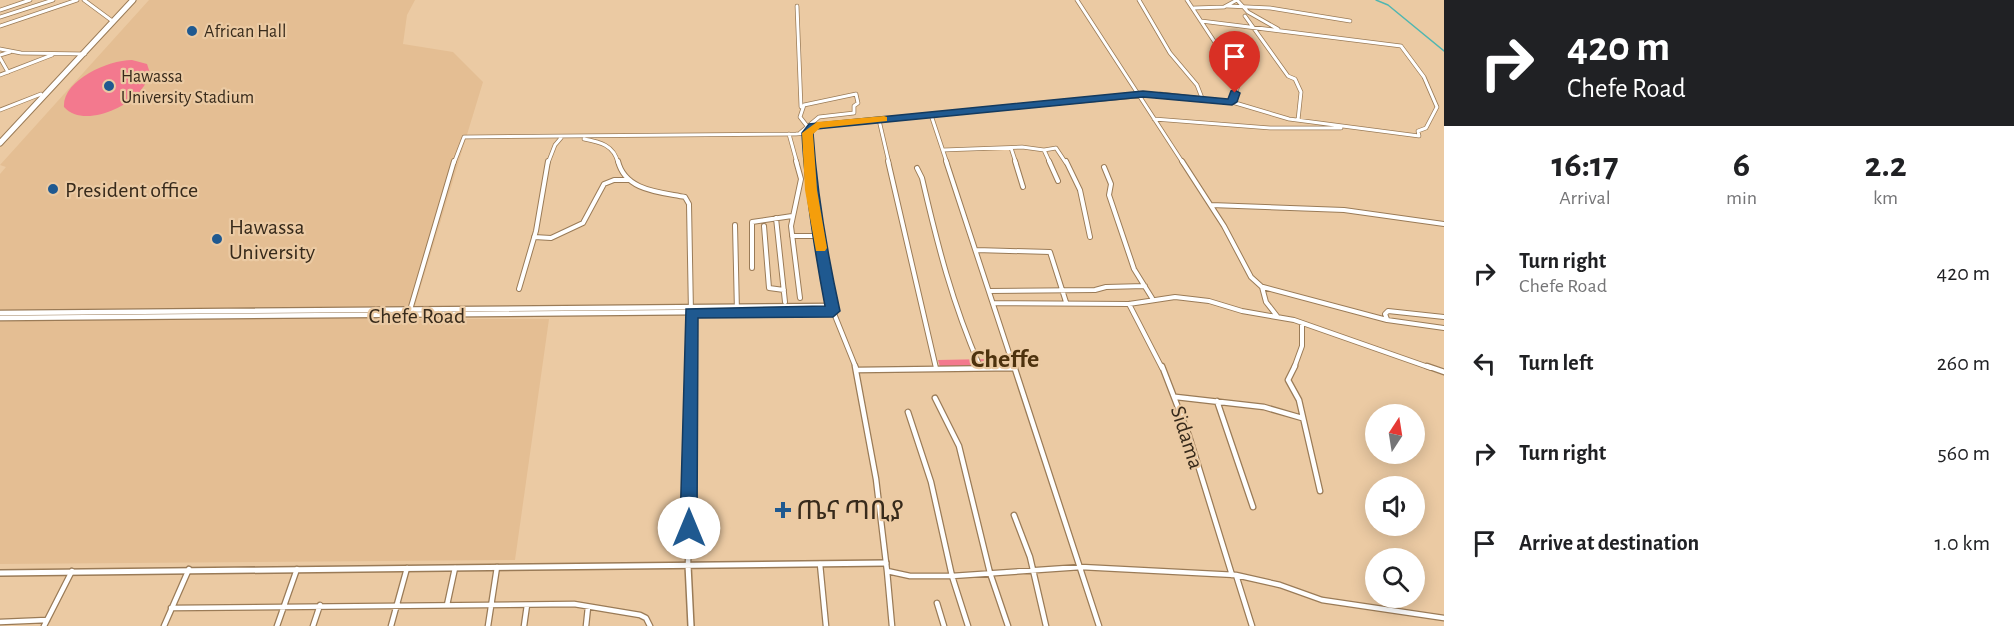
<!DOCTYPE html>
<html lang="en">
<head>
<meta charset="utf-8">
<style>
  :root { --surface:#fff; --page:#f2f2f2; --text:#202124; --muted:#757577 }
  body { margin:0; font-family:"Alegreya Sans","Noto Sans Ethiopic",sans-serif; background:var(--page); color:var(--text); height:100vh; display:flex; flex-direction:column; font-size:22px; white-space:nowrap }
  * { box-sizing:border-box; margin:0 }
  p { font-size:20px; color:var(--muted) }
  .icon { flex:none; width:33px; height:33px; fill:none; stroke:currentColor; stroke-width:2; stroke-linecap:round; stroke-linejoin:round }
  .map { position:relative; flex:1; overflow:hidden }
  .panel { display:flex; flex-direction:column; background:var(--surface); width:570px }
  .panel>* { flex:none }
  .hud { background:#202124; color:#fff; overflow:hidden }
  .needle { width:39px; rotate:12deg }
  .fabs { position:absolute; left:1365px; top:404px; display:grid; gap:12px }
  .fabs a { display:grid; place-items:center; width:60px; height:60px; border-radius:50%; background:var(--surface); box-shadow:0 3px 15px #0003; font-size:30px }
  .pin { position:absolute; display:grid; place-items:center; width:51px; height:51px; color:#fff; margin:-62px -26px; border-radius:50% 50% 50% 0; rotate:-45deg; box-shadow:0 0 6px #0007 }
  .pin .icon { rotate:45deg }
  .me { position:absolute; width:66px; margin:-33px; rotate:0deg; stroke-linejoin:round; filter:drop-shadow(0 0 4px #0008) }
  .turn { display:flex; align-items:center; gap:21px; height:126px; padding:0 24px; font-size:27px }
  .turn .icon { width:78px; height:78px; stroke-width:2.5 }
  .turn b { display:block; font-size:42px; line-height:51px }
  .eta { display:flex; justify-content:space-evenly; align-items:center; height:102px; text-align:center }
  .eta b { font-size:36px; font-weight:700; line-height:42px }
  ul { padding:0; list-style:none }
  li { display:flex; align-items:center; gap:18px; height:90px; padding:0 24px }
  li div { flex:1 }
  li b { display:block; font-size:22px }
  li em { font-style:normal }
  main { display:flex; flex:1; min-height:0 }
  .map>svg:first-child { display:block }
</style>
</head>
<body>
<main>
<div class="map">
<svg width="1444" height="626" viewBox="0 0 1444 626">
  <rect width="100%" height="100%" fill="#ebcaa3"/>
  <path fill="#e4be93" d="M149,0H415L407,15L403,44L453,52L483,82L411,319H549L515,560L0,564V174L6,167L0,165Z"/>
  <path fill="#f3798e" d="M132,60L147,64L151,76C146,82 142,90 137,95C121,110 82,127 64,107C62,81 107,60 132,60Z
    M989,359L992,366L940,367L938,360Z"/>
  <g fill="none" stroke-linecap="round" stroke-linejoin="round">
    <path stroke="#50b6b1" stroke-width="1.5" d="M1376,0L1388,5L1444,51"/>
    <defs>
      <path id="minor-far2" d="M84,0L111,20
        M1077,0L1183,163
        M1139,0L1170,53L1197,85L1202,98
        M1187,0L1237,76L1238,86L1232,102
        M1237,0L1248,12L1278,29
        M797,6L801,107
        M1227,6L1270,8L1350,21
        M1194,8L1224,7L1237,0
        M0,10L30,0
        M1245,16L1288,76L1295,79L1301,92L1298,120
        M0,17L53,0
        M0,26L77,0
        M0,55L10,52
        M0,58L8,72
        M0,110L41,94
        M931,115L947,163
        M1154,119L1270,128H1341
        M879,120L889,163
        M800,133L819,117L854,113V106L858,103L856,94L804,105L800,117L807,126
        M808,133L811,163
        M789,134L797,163
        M584,139C600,142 614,145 618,163
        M1011,148L1016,163
        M943,150L1022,147L1044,150L1050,163
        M1044,150L1056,148L1066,163
        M454,163L464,137L796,134L808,133L817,125L1161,94L1232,102L1289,119L1419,136L1418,131L1426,128L1437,107L1424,77L1401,46L1201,21
        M548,163L555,145L561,138"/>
      <path id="minor-far1" d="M618,161C625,191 660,192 685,197L689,204L692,368
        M796,161L801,179L791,226L800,298
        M810,161L817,236L827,273L831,306L856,368
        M888,161L936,368
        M946,161L1014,368
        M1015,161L1023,187
        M1049,161L1058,181
        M1066,161L1080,190L1090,237
        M1182,161L1224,226L1251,277L1262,287L1266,302L1277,316
        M1104,167L1111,184L1109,195L1134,269L1152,298
        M917,168L922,178C938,247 952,302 980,367
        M1211,205L1344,210L1444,224
        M776,218L785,302
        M735,225L737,312
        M764,226L769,288L784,290
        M792,236H817
        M534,237L551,238L583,223L604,184L614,180H628
        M976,250L1050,252L1066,302
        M752,268V222L792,216
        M1263,287L1387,320L1444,328
        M519,289L536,231L548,161
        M989,291L1095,290L1106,287L1145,286
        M993,303L1129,304L1175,297L1209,301L1242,311L1294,320L1431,368
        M1129,304L1162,368
        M410,310L454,161
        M1387,319L1385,314L1388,311L1444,317
        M1294,368L1302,346V323"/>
      <path id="minor" d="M855,366L876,479L887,571L910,576H952L1081,567L1236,575L1280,585L1322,600L1444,618
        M1014,366L1099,626
        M1162,366L1189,436L1232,575
        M1295,366L1288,380L1299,400L1320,491
        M1427,366L1444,372
        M857,370L1015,368
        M1176,397L1264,407L1302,418
        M935,398L959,446L990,573L1008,626
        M1217,401L1253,507
        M908,412L931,482L952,576L968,626
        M1014,515L1030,557L1046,626
        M820,564L826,626
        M688,565L692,366
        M887,571L892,626
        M1236,575L1252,626
        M937,603L944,626
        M447,605L455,568
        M171,608L574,604L640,615L646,618L650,626
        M0,622L47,620
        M44,626L72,571
        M164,626L189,569
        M277,626L297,569
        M313,626L320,605
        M391,626L407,568
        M488,626L497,567
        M524,626L527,605
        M586,626L588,607"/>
      <path id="tertiary-far2" d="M0,49L21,53L85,54
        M0,75L52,55"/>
      <path id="tertiary-far1" d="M0,313L831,306
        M0,318L833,311"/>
      <path id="tertiary" d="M688,565L691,626
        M0,573L886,563"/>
      <path id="trunk" d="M0,143L133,0"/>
    </defs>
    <use href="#minor-far2" stroke="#9a7b57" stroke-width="4.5"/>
    <use href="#minor-far1" stroke="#9a7b57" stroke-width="6"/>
    <use href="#minor" stroke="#9a7b57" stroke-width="7"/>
    <use href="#tertiary-far2" stroke="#9a7b57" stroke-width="4.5"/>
    <use href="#tertiary-far1" stroke="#9a7b57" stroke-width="7"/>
    <use href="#tertiary" stroke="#9a7b57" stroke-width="8"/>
    <use href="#trunk" stroke="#9a7b57" stroke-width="7"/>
    <use href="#minor-far2" stroke="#fff" stroke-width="3"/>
    <use href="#minor-far1" stroke="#fff" stroke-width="4"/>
    <use href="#minor" stroke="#fff" stroke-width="4.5"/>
    <use href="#tertiary-far2" stroke="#fff" stroke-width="3"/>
    <use href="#tertiary-far1" stroke="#fff" stroke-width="4.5"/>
    <use href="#tertiary" stroke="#fff" stroke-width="5"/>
    <use href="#trunk" stroke="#fff" stroke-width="5"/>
  </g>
  <path fill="#1f5990" stroke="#143a5e" stroke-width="1.5" d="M1235,90L1240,93L1237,102L1232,105L1143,97L816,129L813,133C817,194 827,252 840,311L833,317L698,318L697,528L695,533L689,536L683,533L680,528L686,309L825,306C814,248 805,192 802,133L809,124L1143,91L1228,99L1231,91Z"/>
  <path fill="#f59e0b" d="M884,116L887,117V121L820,128L813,134L817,190L827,248L825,251H816L805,190L802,133L817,122Z"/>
  <g fill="#1f5990" stroke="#ebcaa3" stroke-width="2">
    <circle cx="192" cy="31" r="6"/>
    <circle cx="109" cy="86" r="6"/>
    <circle cx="53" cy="189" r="6"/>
    <circle cx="217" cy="239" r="6"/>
    <path d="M780 501h6v6h6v6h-6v6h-6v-6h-6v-6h6z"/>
  </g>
  <g text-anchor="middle" stroke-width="4.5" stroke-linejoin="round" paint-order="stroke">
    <g font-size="18" fill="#372a1b" stroke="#ebcaa3" text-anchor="start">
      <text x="204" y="37">African Hall</text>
      <text x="121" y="82">Hawassa<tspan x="121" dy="21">University Stadium</tspan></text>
    </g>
    <g font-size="22" fill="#372a1b" stroke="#ebcaa3" text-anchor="start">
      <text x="65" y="197">President office</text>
      <text x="229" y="234">Hawassa<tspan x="229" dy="25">University</tspan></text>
    </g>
    <g font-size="22" fill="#372a1b" stroke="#ebcaa3">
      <text x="417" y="323">Chefe Road</text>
      <text transform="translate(1188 437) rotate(72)" y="8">Sidama</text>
    </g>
    <g font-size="26" font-weight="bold" fill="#4d320e" stroke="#ebcaa3">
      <text x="1005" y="367">Cheffe</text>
    </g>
    <g font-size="27" fill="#372a1b" stroke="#ebcaa3" text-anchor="start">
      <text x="796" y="519">ጤና ጣቢያ</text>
    </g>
  </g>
</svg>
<div class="fabs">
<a><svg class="needle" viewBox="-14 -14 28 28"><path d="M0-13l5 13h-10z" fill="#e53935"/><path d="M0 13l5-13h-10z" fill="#757577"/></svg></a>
<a><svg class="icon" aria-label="sound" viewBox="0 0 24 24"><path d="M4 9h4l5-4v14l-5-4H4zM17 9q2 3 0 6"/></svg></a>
<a><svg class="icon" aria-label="search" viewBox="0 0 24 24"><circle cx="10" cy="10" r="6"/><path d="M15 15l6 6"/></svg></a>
</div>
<div class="pin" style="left:1235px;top:93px;background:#d93025"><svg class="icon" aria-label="arrive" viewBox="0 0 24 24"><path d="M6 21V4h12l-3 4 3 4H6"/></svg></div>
<svg class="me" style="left:689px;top:528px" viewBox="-20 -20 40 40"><circle r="19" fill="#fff"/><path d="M0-13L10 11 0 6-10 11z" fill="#1f5990"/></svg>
</div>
<section class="panel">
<div class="hud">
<div class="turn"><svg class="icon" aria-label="right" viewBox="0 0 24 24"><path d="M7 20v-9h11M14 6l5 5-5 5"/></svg><div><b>420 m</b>Chefe Road</div></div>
</div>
<div class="eta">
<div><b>16:17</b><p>Arrival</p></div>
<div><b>6</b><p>min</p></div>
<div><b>2.2</b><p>km</p></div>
</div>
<ul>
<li><svg class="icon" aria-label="right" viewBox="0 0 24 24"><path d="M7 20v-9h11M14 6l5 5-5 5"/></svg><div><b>Turn right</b><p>Chefe Road</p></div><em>420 m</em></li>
<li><svg class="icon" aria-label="left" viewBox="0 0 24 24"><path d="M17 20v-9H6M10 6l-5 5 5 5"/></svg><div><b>Turn left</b></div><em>260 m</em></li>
<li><svg class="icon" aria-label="right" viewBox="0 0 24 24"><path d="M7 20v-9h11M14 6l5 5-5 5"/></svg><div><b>Turn right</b></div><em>560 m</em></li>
<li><svg class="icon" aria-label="arrive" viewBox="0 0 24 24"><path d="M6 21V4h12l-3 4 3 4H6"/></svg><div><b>Arrive at destination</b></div><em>1.0 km</em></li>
</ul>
</section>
</main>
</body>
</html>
